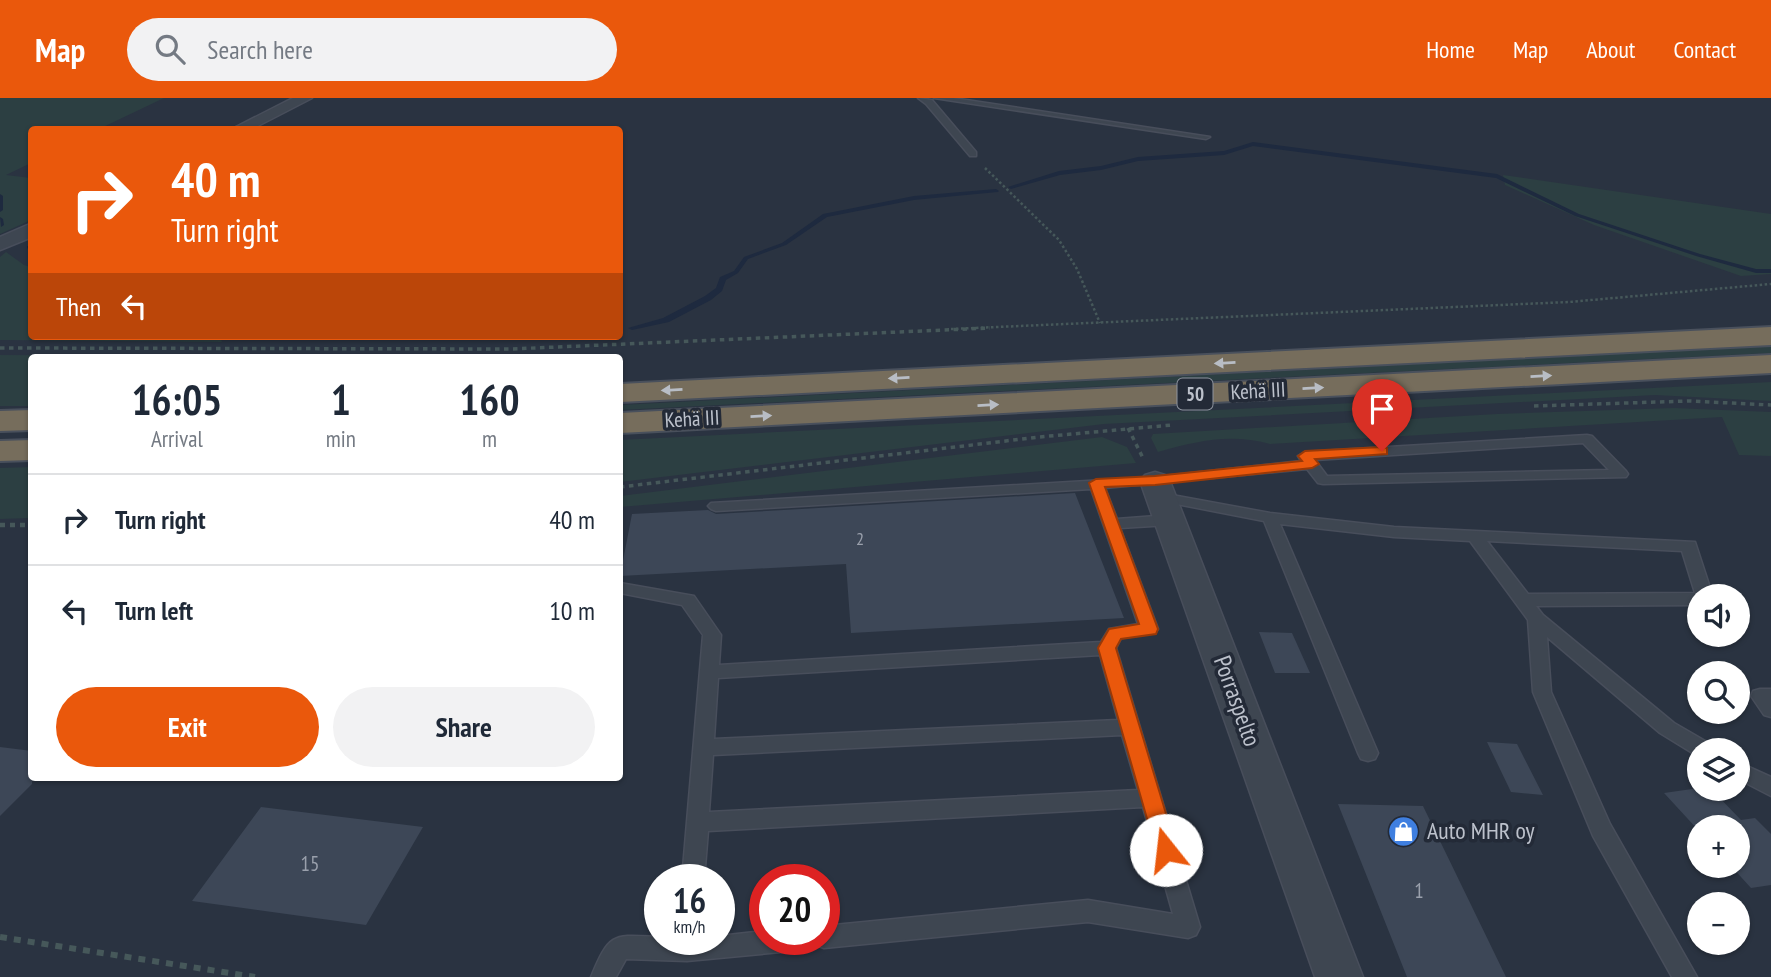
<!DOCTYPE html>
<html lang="en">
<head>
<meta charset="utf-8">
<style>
  :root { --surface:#fff; --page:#f2f2f3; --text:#1f2937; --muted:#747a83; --line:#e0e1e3; --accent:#ea580c }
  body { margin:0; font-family:"PT Sans Narrow",sans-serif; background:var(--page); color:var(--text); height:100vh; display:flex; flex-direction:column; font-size:26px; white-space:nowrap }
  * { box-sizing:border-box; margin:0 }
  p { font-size:23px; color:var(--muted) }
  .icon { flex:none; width:38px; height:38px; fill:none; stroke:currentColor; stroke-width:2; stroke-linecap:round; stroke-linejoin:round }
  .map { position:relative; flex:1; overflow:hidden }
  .panel { position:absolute; left:28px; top:256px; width:595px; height:427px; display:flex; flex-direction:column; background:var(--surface); border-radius:7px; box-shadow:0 2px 5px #0004 }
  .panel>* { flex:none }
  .banner { position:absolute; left:28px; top:28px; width:595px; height:214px; border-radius:7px; box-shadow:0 2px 5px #0004; background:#ea580c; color:#fff; overflow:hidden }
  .controls { position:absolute; left:1687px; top:486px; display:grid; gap:14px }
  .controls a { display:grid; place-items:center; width:63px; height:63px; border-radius:50%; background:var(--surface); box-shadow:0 2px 5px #0004; font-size:35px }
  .speed { position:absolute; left:644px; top:766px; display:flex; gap:14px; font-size:35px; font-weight:700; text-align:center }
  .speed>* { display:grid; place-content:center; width:91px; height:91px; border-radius:50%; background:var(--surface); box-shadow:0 2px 5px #0004; line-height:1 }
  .speed small { font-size:18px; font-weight:400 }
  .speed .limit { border:10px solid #d22; background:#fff; color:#111 }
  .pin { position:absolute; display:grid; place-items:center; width:60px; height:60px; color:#fff; margin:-72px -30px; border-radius:50% 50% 50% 0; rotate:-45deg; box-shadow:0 0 7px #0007 }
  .pin .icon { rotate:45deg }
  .me { position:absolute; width:77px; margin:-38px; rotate:344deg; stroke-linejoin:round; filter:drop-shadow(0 0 5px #0008) }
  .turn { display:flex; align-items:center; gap:24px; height:147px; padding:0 28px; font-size:32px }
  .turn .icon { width:91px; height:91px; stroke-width:2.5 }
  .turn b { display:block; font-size:49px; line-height:60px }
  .then { display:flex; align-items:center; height:66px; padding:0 28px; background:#0003; gap:14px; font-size:26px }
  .eta { display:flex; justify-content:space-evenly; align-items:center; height:119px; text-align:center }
  .eta b { font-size:42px; font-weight:700; line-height:49px }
  .primary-button { display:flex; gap:14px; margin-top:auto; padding:14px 28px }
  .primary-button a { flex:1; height:80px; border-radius:42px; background:var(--accent); color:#fff; font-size:28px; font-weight:700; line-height:80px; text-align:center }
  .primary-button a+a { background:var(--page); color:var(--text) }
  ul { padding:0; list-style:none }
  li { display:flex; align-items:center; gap:21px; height:91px; padding:0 28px; border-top:2px solid var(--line) }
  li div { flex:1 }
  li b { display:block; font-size:26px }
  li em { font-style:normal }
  header { display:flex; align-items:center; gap:42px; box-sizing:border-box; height:98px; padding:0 35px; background:var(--accent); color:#fff }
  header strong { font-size:33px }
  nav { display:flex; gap:38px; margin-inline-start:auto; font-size:24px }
  .search { width:490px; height:63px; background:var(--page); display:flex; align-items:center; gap:18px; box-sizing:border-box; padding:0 24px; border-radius:38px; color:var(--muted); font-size:26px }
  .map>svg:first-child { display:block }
</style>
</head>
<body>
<header>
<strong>Map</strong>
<div class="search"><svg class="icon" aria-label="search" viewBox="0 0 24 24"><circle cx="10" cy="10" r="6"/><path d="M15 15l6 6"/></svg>Search here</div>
<nav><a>Home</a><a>Map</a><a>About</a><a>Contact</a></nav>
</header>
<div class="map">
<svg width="1771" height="879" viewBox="0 0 1771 879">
  <rect width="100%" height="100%" fill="#2a3341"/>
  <path fill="#2c3f42" d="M0,0H164L99,31L32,32L31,65L6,77L31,80V122L0,136Z
    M1503,77L1771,116V176L1741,178L1594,127L1505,87Z
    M6,154L24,167L31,169L32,238H220L222,244L0,242V159Z
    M1771,248V255L620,312V307Z
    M0,257L246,258L32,259L31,308H0Z
    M1771,284V303L1655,297L1104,326L620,384V342Z
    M1674,310L1771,314V358L1739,357L1722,319L1270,346C1230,335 1197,343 1158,354L1151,340L1153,336L1497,316Z
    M1102,339L1127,349L1136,365L620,409V398Z
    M31,369V420L0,421V370Z"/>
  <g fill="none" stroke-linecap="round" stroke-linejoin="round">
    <path fill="#1e2a3f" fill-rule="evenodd" d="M1253,44L1497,76L1579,116L1700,156L1756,171H1771V175H1756L1696,158L1575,118L1496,80L1253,48L1224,57L1138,63L1101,72L1060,77L1011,91L1008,89L1059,73L1101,68L1138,59L1224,53Z
      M996,91L999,93L998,94L914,102L827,119L786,147L748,161L738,175L726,182L722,193L711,202L669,224L632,232L628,230L663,220L705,198L716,190L720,179L734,173L744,159L782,145L823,116L914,98Z
      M0,96L3,98V112L0,114Z
      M0,119L3,121L4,127L1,129Z
      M27,148H32V154L27,150Z"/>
  </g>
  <path fill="#3d4757" d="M1075,395L1124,520L851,535L846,466L620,478L632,416L708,412L716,416Z
    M1259,534L1292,535L1310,575H1275Z
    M1487,644L1517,646L1543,697L1511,694Z
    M0,649L32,653V686L0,718Z
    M1699,690L1711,691L1741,722L1755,720L1771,736V787L1751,790L1731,768H1738V730H1699V733L1664,695Z
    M1338,706L1423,708L1506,879H1407Z
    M261,709L423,729L366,827L192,803Z"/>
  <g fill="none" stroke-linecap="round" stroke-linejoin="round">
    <defs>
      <path id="lane" d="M918,0L932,2L976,54V58H970L926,6Z
        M934,0H953L1210,39L1206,41Z
        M1587,337L1592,338L1626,373L1628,376L1626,379L1323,386L1318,385L1307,371L1105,390L1117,421L1169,417L1177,422L1169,427L1120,430L1158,531L1155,535L1121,540L1116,550L1200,829L1196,837L1188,840L1088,824L824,850L816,847L813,842H824V828L1088,802L1173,816L1143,709L708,733L704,782H682L703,537L682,507L620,495V485L694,498L721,537L719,567L1101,544L1109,531L1138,526L1091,391L716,413L711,411L708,408L711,405L1155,379L1301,363L1298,358L1305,354ZM1583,345L1609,372L1327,378L1315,362ZM1100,557L1118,622L714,641L718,580ZM1122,637L1138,692L709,714L713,657Z
        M1161,395L1270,415L1394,429L1695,444L1713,499H1699V507L1536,508L1543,517L1674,625L1712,647L1715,653H1699V659L1660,635L1547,539L1551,594L1610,726L1697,879H1672L1593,738L1533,594L1528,522L1470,443L1394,439L1280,426L1378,655L1375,661L1368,663L1361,661L1358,655L1264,423L1156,402L1154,399ZM1487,443L1682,453L1695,495L1528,496Z
        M1760,591H1771V619L1764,617L1751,598L1753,593Z
        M1738,664L1771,679V698L1738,681Z
        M765,833V842H804L800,850L792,853L687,863L626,861L616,879H591C610,833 613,837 660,839V842H719V838Z"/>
      <path id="street" d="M293,0H312L250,32H230Z
        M32,125V139L0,152V139Z
        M1155,374L1165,377L1170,383L1363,879H1315L1140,383L1145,377Z"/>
      <path id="highway" d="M1771,229V247L620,304V286Z
        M1771,257V275L620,335V315Z
        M32,312V332L0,333V313Z
        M32,342V362L0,363V343Z"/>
    </defs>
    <use href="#lane" stroke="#484e5b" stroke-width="3"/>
    <use href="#street" stroke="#484e5b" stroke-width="3"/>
    <use href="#highway" stroke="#49505c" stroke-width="4"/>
    <path stroke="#46585a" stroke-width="2.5" stroke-dasharray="2.5 2.5" stroke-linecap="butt" d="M985,70L1059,142L1077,171L1100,225
      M951,231L1569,204L1771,186"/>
    <path stroke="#46585a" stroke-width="3.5" stroke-dasharray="4.5 4.5" stroke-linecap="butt" d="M0,250L511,251L990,230
      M1534,308L1689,303L1771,307
      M1128,330L1143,360
      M620,389L1039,339L1172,327"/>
    <path stroke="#46585a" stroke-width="4.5" stroke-dasharray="5 5" stroke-linecap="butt" d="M0,427H32"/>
    <path stroke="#46585a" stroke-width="6" stroke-dasharray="7 7" stroke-linecap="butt" d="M0,839L255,879"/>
    <use href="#lane" fill="#3e4651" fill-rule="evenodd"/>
    <use href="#street" fill="#3e4651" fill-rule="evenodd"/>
    <use href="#highway" fill="#766d5c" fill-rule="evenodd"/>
  </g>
  <defs><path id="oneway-solid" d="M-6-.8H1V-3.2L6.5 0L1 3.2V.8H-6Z" transform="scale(1.75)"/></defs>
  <g fill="#b8bdc5">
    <use href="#oneway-solid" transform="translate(1225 265) rotate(177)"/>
    <use href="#oneway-solid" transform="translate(1541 278) rotate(-3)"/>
    <use href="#oneway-solid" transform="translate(899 280) rotate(177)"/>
    <use href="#oneway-solid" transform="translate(1313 290) rotate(-3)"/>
    <use href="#oneway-solid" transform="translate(672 292) rotate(177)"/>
    <use href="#oneway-solid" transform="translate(988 307) rotate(-3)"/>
    <use href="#oneway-solid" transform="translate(761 318) rotate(-3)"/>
  </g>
  <path fill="#ea580c" stroke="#983908" stroke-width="2" d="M1382,349L1387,350V356L1315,361L1319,366L1312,370L1155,387L1105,389L1158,531L1156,536L1121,541L1116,550L1177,752L1173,759L1166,761L1158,759L1098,550L1109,531L1139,526L1089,385L1096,381L1155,378L1302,363L1298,358L1305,353Z"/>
  <defs>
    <symbol id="shop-disc" viewBox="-11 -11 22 22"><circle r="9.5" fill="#3f7fe0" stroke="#232a37"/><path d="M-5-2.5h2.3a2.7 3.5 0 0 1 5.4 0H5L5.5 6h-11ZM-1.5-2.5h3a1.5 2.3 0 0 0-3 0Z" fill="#fff"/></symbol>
  </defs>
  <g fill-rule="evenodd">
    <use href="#shop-disc" x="1386" y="716" width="35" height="35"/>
  </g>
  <g text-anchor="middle" stroke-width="7" stroke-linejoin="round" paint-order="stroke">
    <g font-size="18" fill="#9aa0ac">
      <text x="860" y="447">2</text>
    </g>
    <rect fill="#232a37" stroke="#8e949f" stroke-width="2" x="1177.5" y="280.5" width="35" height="31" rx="5"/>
    <g font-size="19" font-weight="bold" fill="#bcc1cb">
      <text x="1195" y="303">50</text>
    </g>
    <g font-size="21" fill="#bcc1cb" stroke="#232a37">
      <text transform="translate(1258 293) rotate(-3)" y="7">Kehä III</text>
      <text transform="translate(692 321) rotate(-3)" y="7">Kehä III</text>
    </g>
    <g font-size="21" fill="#9aa0ac">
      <text x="310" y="773">15</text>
      <text x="1419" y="800">1</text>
    </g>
    <g font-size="24" fill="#bcc1cb" stroke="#232a37">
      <text transform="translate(1237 603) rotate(70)" y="8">Porraspelto</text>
    </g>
    <g font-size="24" fill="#bcc1cb" stroke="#232a37" text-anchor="start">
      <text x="1427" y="741">Auto MHR oy</text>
    </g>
  </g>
</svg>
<div class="controls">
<a><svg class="icon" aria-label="sound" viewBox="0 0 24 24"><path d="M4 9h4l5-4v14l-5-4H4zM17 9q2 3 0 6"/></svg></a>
<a><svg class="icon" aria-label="search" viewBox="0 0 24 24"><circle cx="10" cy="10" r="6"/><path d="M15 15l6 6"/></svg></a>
<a><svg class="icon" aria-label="layers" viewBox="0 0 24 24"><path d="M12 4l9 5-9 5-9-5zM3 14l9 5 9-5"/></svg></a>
<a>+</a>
<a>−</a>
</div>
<div class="speed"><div>16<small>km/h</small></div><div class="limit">20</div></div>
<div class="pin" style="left:1382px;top:353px;background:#d93025"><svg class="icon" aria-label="arrive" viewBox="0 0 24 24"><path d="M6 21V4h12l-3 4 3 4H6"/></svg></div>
<svg class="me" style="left:1166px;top:752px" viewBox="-20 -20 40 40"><circle r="19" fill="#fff"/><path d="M0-13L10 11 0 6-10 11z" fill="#ea580c"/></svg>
<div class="banner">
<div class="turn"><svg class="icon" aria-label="right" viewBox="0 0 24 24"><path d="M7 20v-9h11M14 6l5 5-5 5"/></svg><div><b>40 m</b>Turn right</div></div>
<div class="then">Then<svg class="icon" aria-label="left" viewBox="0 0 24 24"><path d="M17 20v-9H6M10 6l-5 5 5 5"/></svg></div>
</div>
<section class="panel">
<div class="eta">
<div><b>16:05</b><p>Arrival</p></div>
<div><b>1</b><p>min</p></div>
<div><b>160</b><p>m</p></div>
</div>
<ul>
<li><svg class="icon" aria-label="right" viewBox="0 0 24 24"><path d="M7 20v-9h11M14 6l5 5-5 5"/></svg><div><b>Turn right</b></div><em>40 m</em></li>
<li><svg class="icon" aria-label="left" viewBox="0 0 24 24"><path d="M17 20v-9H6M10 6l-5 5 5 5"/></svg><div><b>Turn left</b></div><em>10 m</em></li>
</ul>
<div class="primary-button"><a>Exit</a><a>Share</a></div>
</section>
</div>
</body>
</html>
